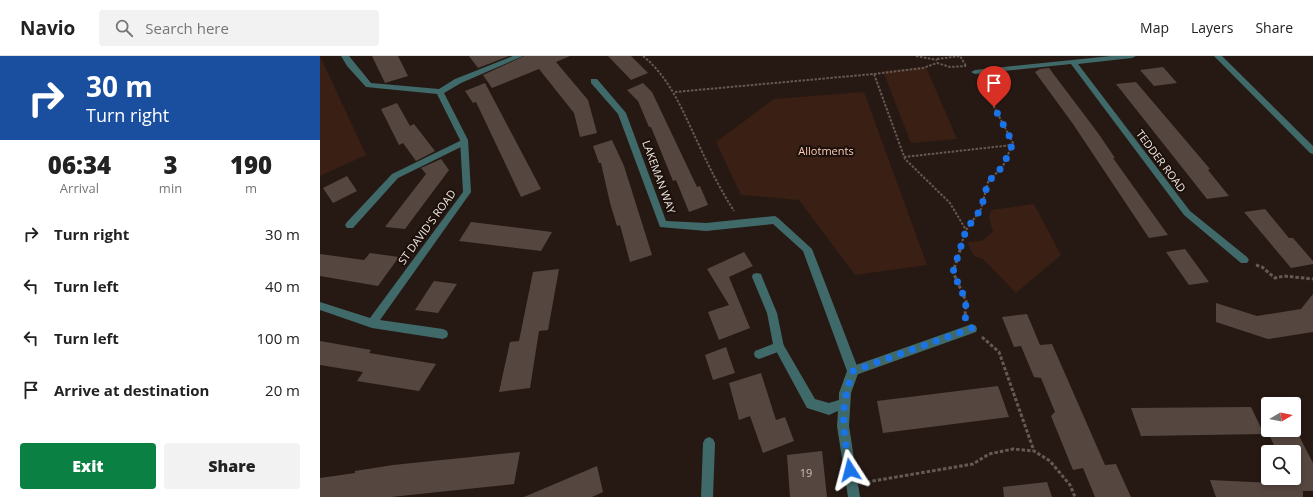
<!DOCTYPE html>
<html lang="en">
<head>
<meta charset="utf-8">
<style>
  :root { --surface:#fff; --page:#f2f2f2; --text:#222; --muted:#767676; --line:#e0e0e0; --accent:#0b8043 }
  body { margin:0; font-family:"Open Sans",sans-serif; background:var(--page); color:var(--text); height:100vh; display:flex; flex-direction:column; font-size:15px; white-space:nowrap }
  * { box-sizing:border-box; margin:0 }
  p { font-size:13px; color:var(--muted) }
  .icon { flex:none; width:22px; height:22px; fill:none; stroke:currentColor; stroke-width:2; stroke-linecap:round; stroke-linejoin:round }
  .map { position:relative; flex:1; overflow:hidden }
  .drawer { display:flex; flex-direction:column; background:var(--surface); width:320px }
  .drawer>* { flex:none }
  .banner { background:#1a4fa0; color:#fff; overflow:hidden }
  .needle { width:26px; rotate:80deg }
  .tools { position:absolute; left:941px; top:341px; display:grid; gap:8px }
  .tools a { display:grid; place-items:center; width:40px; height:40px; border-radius:4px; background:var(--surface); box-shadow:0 2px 6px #0003; font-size:20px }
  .pin { position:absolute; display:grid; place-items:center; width:34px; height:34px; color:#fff; margin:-41px -17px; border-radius:50% 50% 50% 0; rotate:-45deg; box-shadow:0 0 4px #0007 }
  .pin .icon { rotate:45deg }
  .me { position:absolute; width:44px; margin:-22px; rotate:351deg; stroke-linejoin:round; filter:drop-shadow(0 0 3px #0008) }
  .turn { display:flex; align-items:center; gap:14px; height:84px; padding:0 20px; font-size:18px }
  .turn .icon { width:52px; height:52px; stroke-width:2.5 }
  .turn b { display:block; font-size:28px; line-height:34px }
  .eta { display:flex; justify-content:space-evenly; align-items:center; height:68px; text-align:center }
  .eta b { font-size:24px; font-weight:800; line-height:28px }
  .action { display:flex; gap:8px; margin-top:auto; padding:8px 20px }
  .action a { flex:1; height:46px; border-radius:4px; background:var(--accent); color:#fff; font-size:16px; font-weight:800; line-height:46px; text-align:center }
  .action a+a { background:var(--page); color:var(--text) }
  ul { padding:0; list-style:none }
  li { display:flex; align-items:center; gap:12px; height:52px; padding:0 20px }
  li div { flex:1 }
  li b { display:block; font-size:15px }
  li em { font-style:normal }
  header { display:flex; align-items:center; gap:24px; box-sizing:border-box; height:56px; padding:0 20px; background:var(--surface); border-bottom:1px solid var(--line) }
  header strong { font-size:19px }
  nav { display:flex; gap:22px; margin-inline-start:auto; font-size:14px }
  .search { width:280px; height:36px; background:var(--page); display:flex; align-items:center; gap:10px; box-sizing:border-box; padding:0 14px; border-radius:4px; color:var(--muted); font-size:15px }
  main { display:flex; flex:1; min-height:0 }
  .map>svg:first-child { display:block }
</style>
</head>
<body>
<header>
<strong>Navio</strong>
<div class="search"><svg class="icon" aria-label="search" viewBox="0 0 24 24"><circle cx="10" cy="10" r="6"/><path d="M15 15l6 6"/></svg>Search here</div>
<nav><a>Map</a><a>Layers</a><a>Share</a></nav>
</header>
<main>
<section class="drawer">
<div class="banner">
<div class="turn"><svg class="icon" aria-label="right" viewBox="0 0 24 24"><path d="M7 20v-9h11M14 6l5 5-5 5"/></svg><div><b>30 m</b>Turn right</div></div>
</div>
<div class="eta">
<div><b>06:34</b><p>Arrival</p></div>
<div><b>3</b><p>min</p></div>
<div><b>190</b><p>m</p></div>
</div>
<ul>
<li><svg class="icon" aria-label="right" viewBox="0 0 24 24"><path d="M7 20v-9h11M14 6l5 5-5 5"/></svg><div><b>Turn right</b></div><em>30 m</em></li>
<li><svg class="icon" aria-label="left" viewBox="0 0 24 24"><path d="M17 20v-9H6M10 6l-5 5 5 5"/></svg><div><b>Turn left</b></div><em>40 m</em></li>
<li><svg class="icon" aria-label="left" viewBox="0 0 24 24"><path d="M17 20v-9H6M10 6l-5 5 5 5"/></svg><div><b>Turn left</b></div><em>100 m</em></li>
<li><svg class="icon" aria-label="arrive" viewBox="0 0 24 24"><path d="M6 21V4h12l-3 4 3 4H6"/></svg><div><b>Arrive at destination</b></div><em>20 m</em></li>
</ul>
<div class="action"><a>Exit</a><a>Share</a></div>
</section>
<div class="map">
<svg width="993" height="441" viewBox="0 0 993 441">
  <rect width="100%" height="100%" fill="#261914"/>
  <path fill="#391f14" d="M0,0L46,99L0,120Z
    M606,11L637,83L591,87L563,15Z
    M544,36L607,209L535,219L479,144L421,139L396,86L454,43Z
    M714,148L741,199L696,237L663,203L654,200L647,186L662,185L673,175L669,162L671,154Z"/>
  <path fill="#554640" d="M52,0H78L88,20L65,27Z
    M149,0H189L158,12Z
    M204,0H250L236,6L268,44L277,77L260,81L254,57L219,13L172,32L163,19Z
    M288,0H311L328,17L311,24Z
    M843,11L857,27L834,30L820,14Z
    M729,12L778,77L795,102H793L848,179L829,182L753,68L715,16L720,13Z
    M816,26L890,113L888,114L909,140L887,143L796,28Z
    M165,27L221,133L201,141L156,46L153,47L145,35Z
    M323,27L332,36L377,131L380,130L388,149L369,156L356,124L353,125L331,71H329L318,45L307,34Z
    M77,47L90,70L94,68L115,95L96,105L83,87L79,89L61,53Z
    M292,84L304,110L332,199L310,206L300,169L297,170L290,147L281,107H279L273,90Z
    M121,103L129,114L85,173L65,171L106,118L101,112Z
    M27,120L37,135L13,147L3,132Z
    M945,153L969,182H973L993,205V208L971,212L924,156Z
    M151,166L232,176L221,195L139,185Z
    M865,193L889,226L869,229L846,196Z
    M424,196L433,210L409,221L430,272L399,284L388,256L409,249L387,213Z
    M50,197L79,201L58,230L0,220V198L44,204Z
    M239,213L228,274L219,275L210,332L179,336L190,286L199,285L213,216Z
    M114,225L137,228L118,257L95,254Z
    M993,238V276L948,283L896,266V247L937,260L981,253Z
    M707,258L720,289L732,288L785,409L796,408L811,441H775L763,412L753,414L731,360L735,356L721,322L714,321L701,290L694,291L682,261Z
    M0,285L51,294L49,297L116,308L99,335L37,325L43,316L0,309Z
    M406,291L415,317L393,324L385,299Z
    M441,317L456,364L465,361L474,385L443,397L430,360L419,364L409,327Z
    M678,330L689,361L563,377L557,345Z
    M931,351L944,378L821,380L811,352Z
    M948,376H977L993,407V435H983V441H896L890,424L972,428L969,422H974V396H957Z
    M502,395L507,441H470L467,399Z
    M200,396L194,428L71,441H0V422L35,417V415L73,409Z
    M277,410L283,436L272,441H204Z
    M727,426L732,441H684L683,431Z"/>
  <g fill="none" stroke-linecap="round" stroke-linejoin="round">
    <path stroke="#655954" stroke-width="2" stroke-dasharray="2.5 1.5" stroke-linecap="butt" d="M323,0C351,23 363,56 378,87C389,111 400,133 414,155
      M596,0L617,4
      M617,3L640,0L646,10
      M554,18L603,12L617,7L630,11L646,10
      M355,36L554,18L585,103L630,147L646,174
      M584,101L692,89
      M641,189L646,174L661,153L668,126L683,110L693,87L661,26"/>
    <path stroke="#655954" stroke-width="3" stroke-dasharray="3.5 2" stroke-linecap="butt" d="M642,188L633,216L646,245L645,261
      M936,209L942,211L955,222L964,220L993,223
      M662,281L679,296L714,395
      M547,426L653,408L669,398L693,393L714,395L730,405L750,429L755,441"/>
    <path fill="#3f6a69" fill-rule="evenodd" d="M144,83L147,84V88L78,122L33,172H27L25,169L27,166L72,118Z
      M437,217L441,218L442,221L457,257L464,291L463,294L439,303L435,301L434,298L435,295L453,288L447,257L432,221L433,218Z
      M652,268L656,270L657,273L656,276L533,320L529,319L527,315L529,311L533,310Z
      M389,381L393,383L395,387L393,441H381L383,387L385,383Z"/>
    <path fill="#3f6a69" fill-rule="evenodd" d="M21,0H29L51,27L119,33L135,23L193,0H203L141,27L124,37L148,84L151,136L60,264L123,273L127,275L128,278L127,281L123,283L52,272L0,254V246L50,262L143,136L140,84L117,38L46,31L27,10Z
      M791,0H816L812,2L758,8L870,155L927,201L929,204L927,207H921L864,159L751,8L655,18L651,16L655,14Z
      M894,0H902L993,90V98L990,97Z
      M271,23H277L306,57L346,165L386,167L455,160L458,162L492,193L539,315L531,337L529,370L540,441H528L517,370L518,355L509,359L487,352L454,291L455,288L459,286L463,288L495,343L509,347L519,344V337L527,315L483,195L453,168L386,175L340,171L298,58L271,27Z"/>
  </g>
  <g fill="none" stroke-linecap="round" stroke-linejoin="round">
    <path stroke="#1a73e8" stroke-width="7" stroke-dasharray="0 12.6" d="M530,414C523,374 519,354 533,315L652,272L645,261L646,245L633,216L646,174L661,153L668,126L683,110L693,87L674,51"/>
  </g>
  <g text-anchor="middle" stroke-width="4" stroke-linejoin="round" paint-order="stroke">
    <g font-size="11" fill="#fdcdb9" stroke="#1c100b">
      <text x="506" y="99">Allotments</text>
    </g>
    <g font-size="11" fill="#f2e9e5" stroke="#1c100b">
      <text transform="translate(841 105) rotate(53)" y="4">TEDDER ROAD</text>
      <text transform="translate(339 121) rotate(70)" y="4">LAKEMAN WAY</text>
      <text transform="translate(107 171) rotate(-54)" y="4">ST DAVID'S ROAD</text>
    </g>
    <g font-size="11" fill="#cbc0bc">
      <text x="486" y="421">19</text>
    </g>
  </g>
</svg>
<div class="tools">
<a><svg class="needle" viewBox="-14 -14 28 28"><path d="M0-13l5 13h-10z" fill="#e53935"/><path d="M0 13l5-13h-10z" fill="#767676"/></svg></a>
<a><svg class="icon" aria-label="search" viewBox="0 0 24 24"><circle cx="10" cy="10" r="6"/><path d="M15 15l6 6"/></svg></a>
</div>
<div class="pin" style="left:674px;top:51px;background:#d93025"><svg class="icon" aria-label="arrive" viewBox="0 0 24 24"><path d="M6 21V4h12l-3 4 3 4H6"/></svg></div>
<svg class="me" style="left:530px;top:414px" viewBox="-20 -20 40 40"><path d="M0-17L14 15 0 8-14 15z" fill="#1a73e8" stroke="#fff" stroke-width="4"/></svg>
</div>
</main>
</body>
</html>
